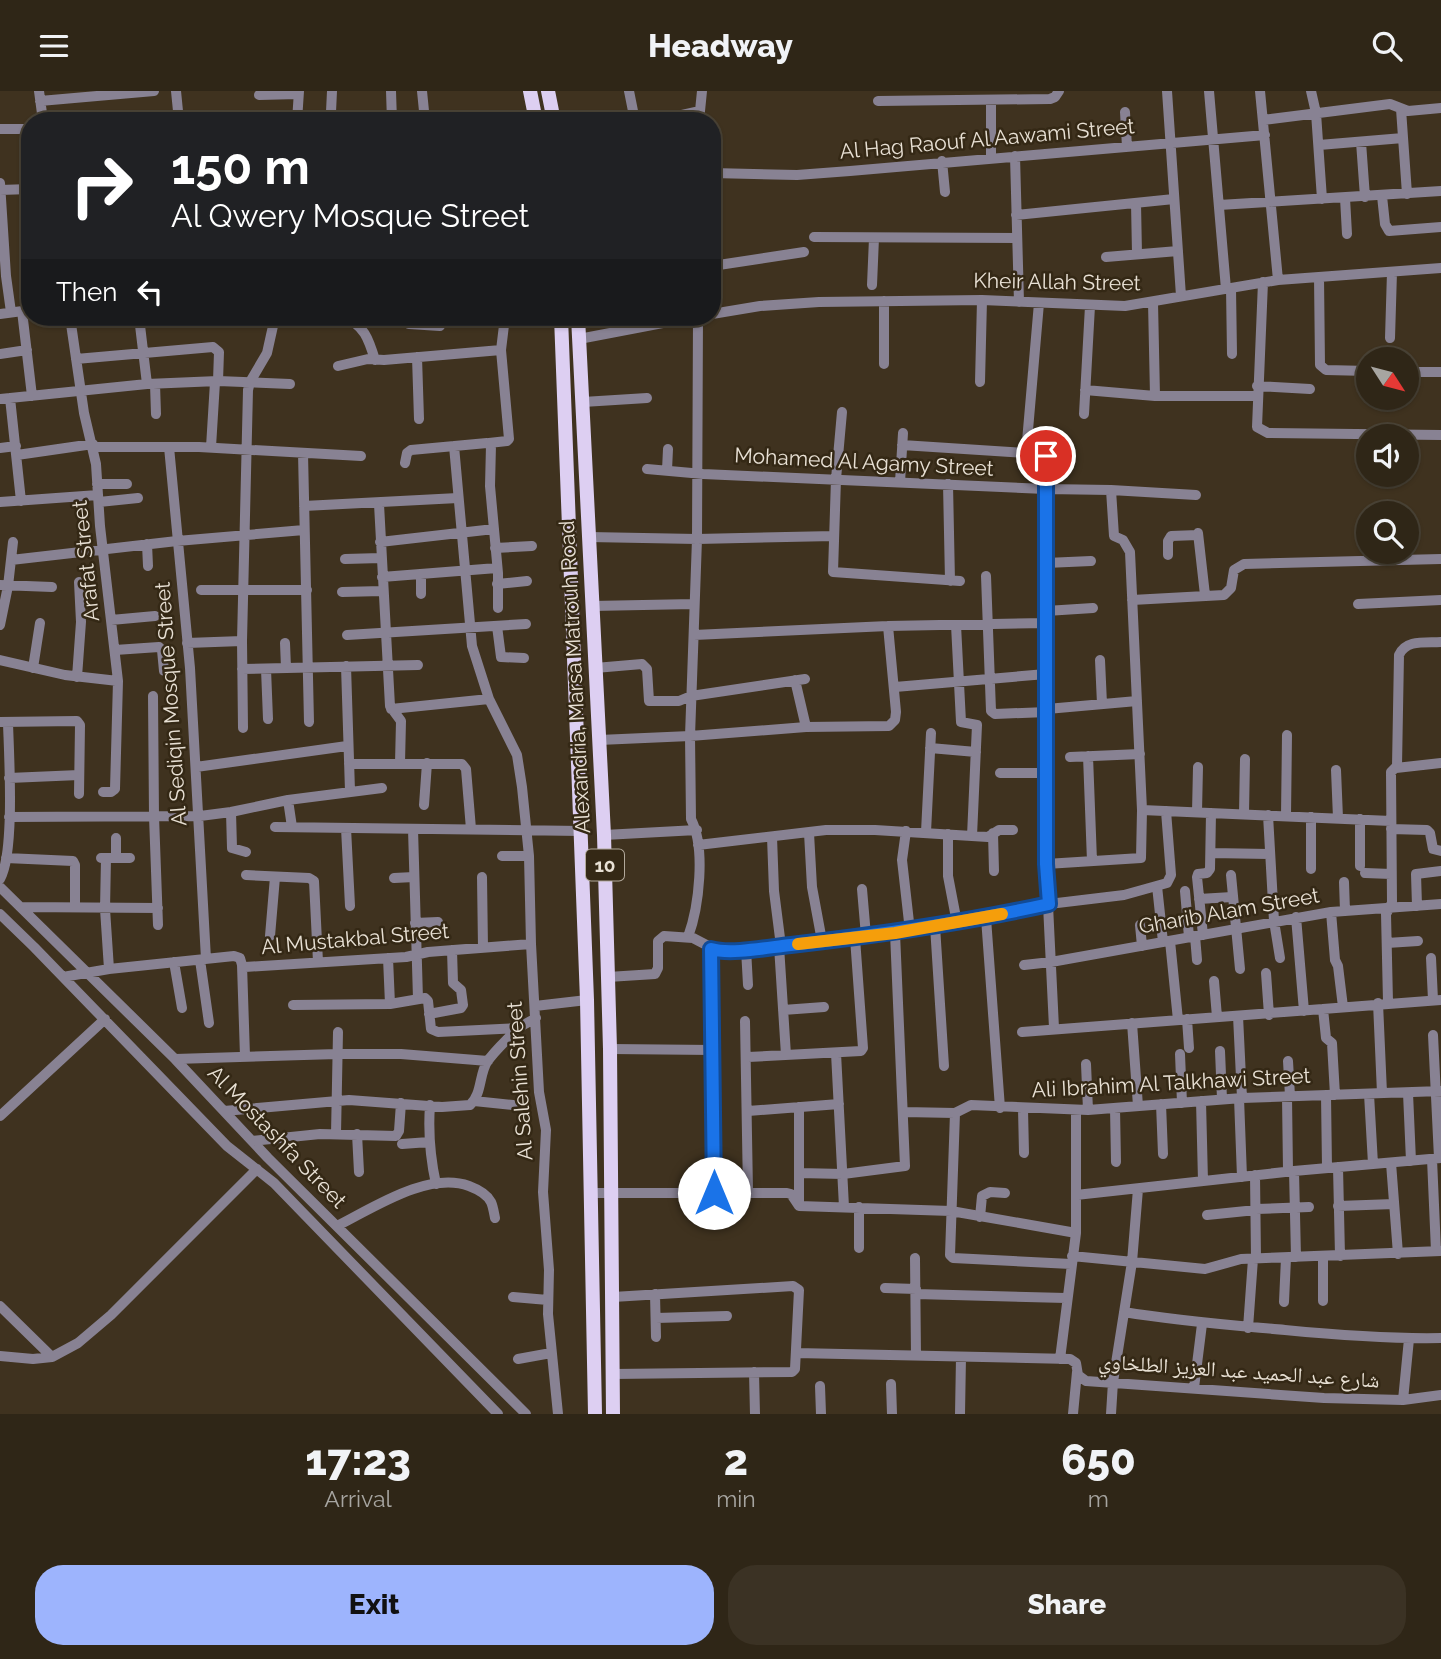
<!DOCTYPE html>
<html lang="en">
<head>
<meta charset="utf-8">
<style>
  :root { --surface:#2f2617; --page:#3b3224; --text:#f1f3f6; --muted:#a7a5a1; --line:#4a4336; --accent:#9db4fd }
  body { margin:0; font-family:Raleway,"Noto Naskh Arabic",sans-serif; background:var(--page); color:var(--text); height:100vh; display:flex; flex-direction:column; font-size:26px; white-space:nowrap }
  * { box-sizing:border-box; margin:0 }
  p { font-size:23px; color:var(--muted) }
  .icon { flex:none; width:38px; height:38px; fill:none; stroke:currentColor; stroke-width:2; stroke-linecap:round; stroke-linejoin:round }
  .map { position:relative; height:1323px; overflow:hidden }
  .side { display:flex; flex-direction:column; background:var(--surface); flex:1 }
  .side>* { flex:none }
  .hud { position:absolute; left:21px; top:21px; width:700px; height:214px; border-radius:28px; box-shadow:0 2px 5px #0004,0 0 0 2px var(--line); background:#202124; color:#fff; overflow:hidden }
  .needle { width:46px; rotate:126deg }
  .controls { position:absolute; left:1356px; top:256px; display:grid; gap:14px }
  .controls a { display:grid; place-items:center; width:63px; height:63px; border-radius:50%; background:var(--surface); box-shadow:0 2px 5px #0004,0 0 0 2px var(--line); font-size:35px }
  .pin { position:absolute; display:grid; place-items:center; width:60px; height:60px; color:#fff; margin:-30px; border:4px solid #fff; border-radius:50%; box-shadow:0 2px 7px #0007 }
  .me { position:absolute; width:77px; margin:-38px; rotate:0deg; stroke-linejoin:round; filter:drop-shadow(0 0 5px #0008) }
  .turn { display:flex; align-items:center; gap:24px; height:147px; padding:0 35px; font-size:32px }
  .turn .icon { width:91px; height:91px; stroke-width:2.5 }
  .turn b { display:block; font-size:49px; line-height:60px }
  .then { display:flex; align-items:center; height:66px; padding:0 35px; background:#0003; gap:14px; font-size:26px }
  .eta { display:flex; justify-content:space-evenly; align-items:center; height:119px; text-align:center }
  .eta b { font-size:42px; font-weight:800; line-height:49px }
  .primary-button { display:flex; gap:14px; margin-top:auto; padding:14px 35px }
  .primary-button a { flex:1; height:80px; border-radius:28px; background:var(--accent); color:#111; font-size:28px; font-weight:800; line-height:80px; text-align:center }
  .primary-button a+a { background:var(--page); color:var(--text) }
  header { display:flex; justify-content:space-between; align-items:center; height:91px; padding:0 35px; background:var(--surface); font-size:32px; font-weight:800 }
  .map>svg:first-child { display:block }
</style>
</head>
<body>
<header><svg class="icon" aria-label="menu" viewBox="0 0 24 24"><path d="M4 6h16M4 12h16M4 18h16"/></svg>Headway<svg class="icon" aria-label="search" viewBox="0 0 24 24"><circle cx="10" cy="10" r="6"/><path d="M15 15l6 6"/></svg></header>
<div class="map">
<svg width="1441" height="1323" viewBox="0 0 1441 1323">
  <rect width="100%" height="100%" fill="#3f321f"/>
  <g fill="none" stroke-linecap="round" stroke-linejoin="round">
    <path stroke="#888293" stroke-width="10" d="M39,0L43,30
      M176,0L179,30
      M391,0L392,30
      M422,0L425,30
      M629,0L635,30
      M1167,0L1181,205
      M1209,0L1226,198
      M1260,0L1278,189
      M1311,0L1316,22L1322,108
      M259,4L298,3
      M991,9V67
      M40,10L154,0
      M878,10L1050,8L1055,6L1059,0
      M1401,18L1407,103
      M331,21L332,0
      M1125,21L1127,56
      M1263,29L1390,13L1408,20L1441,17
      M297,30L299,0
      M655,30L700,20
      M699,30L702,0
      M0,38H30
      M1361,51L1365,106
      M1319,54L1403,47
      M1015,65L1019,211
      M942,70L945,101
      M712,82L797,84L850,80L1265,44
      M0,92L6,185L11,221
      M0,99L30,98
      M1382,105L1385,133L1389,140L1441,136
      M1345,107L1347,143
      M1136,112L1137,163
      M1219,114L1441,100
      M1016,124L1174,108
      M814,146L1017,147
      M1106,166L1178,160
      M712,175L804,161
      M1319,186L1320,274L1326,279L1368,280
      M1263,191L1257,336L1268,342L1441,344
      M872,194L874,147
      M1231,197L1232,263
      M884,210V273
      M1153,211L1155,305
      M22,220L32,305
      M0,223L30,219
      M712,223L760,215L819,211L982,209L1125,215L1278,189L1441,177
      M70,226L84,322L96,373L100,435L118,590L115,698L111,701H103
      M139,226L147,293
      M343,226C364,233 369,249 375,269
      M404,226L409,233L440,235
      M220,230V226
      M1390,247L1392,181
      M579,248L694,226
      M0,263L27,259
      M417,266L419,328
      M76,268L213,256L219,261L218,290
      M338,275L368,268L384,269L501,259
      M1407,281H1441
      M980,291L982,209
      M155,293L156,323
      M1257,295L1310,298
      M1085,299L1155,305H1257
      M10,307L21,410
      M0,308L147,293L218,290L290,293
      M583,311L647,307
      M842,321L836,388L833,481L960,490
      M1084,323L1090,215
      M489,352L507,350L509,348L501,259L505,226
      M902,354L1040,363L1048,368L1046,773L1054,937
      M454,355L472,555L489,608L517,664L522,696L529,765L531,853L539,1001L546,1039L543,1101L549,1179L548,1223L558,1323
      M94,356H199L361,365
      M169,356L190,577L206,868
      M211,356L215,291
      M0,357L16,355
      M303,362L309,631
      M1026,362L1039,212
      M17,364L93,353
      M405,372L407,362L411,359L487,352L491,354L490,395L498,482V517
      M647,378L703,383L1046,398L1111,399L1196,404
      M667,379L668,358
      M900,391L903,342
      M97,393H127
      M948,393L950,490
      M0,411L98,404
      M99,411L138,407
      M379,413L390,615L401,630L400,672
      M304,415L458,407
      M1198,442L1205,504
      M589,446L697,448L834,445
      M380,451L494,438
      M147,453L148,475
      M495,457L532,455
      M1168,464V450L1171,445L1198,444
      M345,468L381,467
      M11,469L177,450L304,439
      M1046,472L1091,470
      M986,485L991,620L995,623L1047,621
      M382,486L497,477
      M497,493L527,490
      M0,494L52,496
      M201,499H307
      M342,501L382,500
      M421,503V483
      M1132,509L1224,504L1231,497L1234,479L1244,473L1441,468
      M1358,513L1441,509
      M592,515L694,513
      M1046,520L1093,517
      M111,529L155,525
      M0,534L8,495L13,451
      M956,534L961,631L977,634L972,745
      M497,535L501,566L524,567
      M347,544L526,533
      M694,544L888,535L1046,532
      M187,552L242,550
      M285,552L286,577
      M115,559L159,556L162,559L164,580
      M0,569L65,584L118,590
      M1100,569L1102,613
      M346,575L350,700
      M33,577L40,532
      M595,577L642,573L647,578L649,610H679L691,605L805,588
      M242,578L418,574
      M266,578L268,628
      M77,586L81,531L79,491
      M795,589L806,636
      M895,596L1046,583
      M153,605L154,725L158,834
      M391,618L489,608
      M1047,618L1137,610
      M0,631L77,630L80,634L79,703
      M243,637L242,550L248,299L250,291L267,262L275,226
      M599,649L690,645L806,636L889,635L895,629L896,621L888,535
      M930,657L976,661
      M1088,665L1092,770
      M1070,666L1140,663
      M349,673H462L466,678L471,738
      M196,676L347,655
      M1396,677L1441,672
      M1336,679L1338,727
      M1000,682H1047
      M9,687L79,684
      M288,709L292,736
      M424,714L427,672
      M1142,719L1391,730
      M231,721L232,757L246,761
      M1197,721L1198,676
      M1244,723L1245,668
      M1268,724L1274,830L1280,867
      M1286,725L1287,644
      M9,726L200,725L231,721L288,709L382,697
      M275,736L581,740
      M346,737L350,815
      M413,738L418,908
      M1391,738L1427,739L1430,742L1433,758L1441,760
      M906,740L902,769L910,840
      M926,741L931,642
      M809,742L812,796L822,850
      M993,742L994,780
      M948,743V785L957,832
      M604,744L697,739
      M772,746L774,800L781,855
      M698,754L826,739H875L988,746L999,739H1013
      M1211,762L1269,763
      M502,765H529
      M6,767L73,770L75,774V816
      M101,767H130
      M106,767L105,818L109,878
      M116,767V747
      M1046,773L1141,767L1142,719L1130,461L1123,449L1114,445L1111,399
      M1360,775V728
      M1311,778V726
      M1365,782L1391,783
      M246,784L309,787L314,790L318,871
      M1231,784L1240,878
      M482,786L483,857
      M394,787L414,786
      M0,788C15,762 9,665 8,632
      M1344,791L1345,820
      M1157,795L1163,851
      M0,796L175,968L268,1067L526,1323
      M862,798L866,845
      M1185,800L1189,846
      M1199,808L1232,806
      M1417,815L1416,783L1441,780
      M21,816L158,817
      M1331,821L1335,869L1338,875L1343,916
      M0,823L34,856L227,1055L274,1092L498,1323
      M1296,826L1304,920
      M986,827L1000,1017
      M415,832L438,831
      M1140,834L1142,855
      M935,835L944,975
      M1203,844L1197,786L1198,783L1207,782L1210,778L1211,722
      M270,845L275,786
      M1195,845L1197,869
      M688,846C699,816 706,757 691,728L690,645L697,448L698,226
      M1170,850L1178,929
      M1387,852L1418,850
      M779,855L786,964
      M711,858L714,1102
      M746,858L748,894
      M388,867L390,913
      M1431,867L1433,909
      M200,869L209,932
      M174,871L182,917
      M242,874L245,965
      M1024,874L1051,871L1331,821L1441,813
      M1266,882L1269,924
      M63,886L109,878L234,865L240,867L242,874L245,876L406,866L428,861L531,853
      M608,886L655,883L658,877V850L664,845L693,847L718,860L779,855L895,842L1049,813L1124,804L1167,792L1171,784L1166,720
      M1214,890L1217,926
      M1388,911L1386,823L1392,812L1391,681L1397,675L1399,564C1406,548 1426,552 1441,551
      M1378,912L1382,1002
      M293,914L390,913L425,907L428,910L431,938L438,941L518,937L536,927
      M535,915L587,909
      M1323,918L1326,947L1332,952L1335,1004
      M783,919L824,916
      M429,923L461,917L463,914L461,899L453,892L452,859
      M1238,925L1242,1007
      M1187,928L1189,957
      M745,930L748,1101
      M1132,932L1138,1015
      M1022,941L1441,909
      M1433,944L1439,1067
      M610,958L714,959
      M1220,960L1222,1008
      M836,962L844,1116
      M1180,963L1182,1012
      M748,966L861,960L863,957L855,847
      M175,968L337,963H401L488,970
      M1288,970L1290,1005
      M1086,973L1088,1019
      M1408,1002L1411,1070
      M1369,1003L1373,1073
      M1326,1004L1327,1077
      M1287,1006L1288,1080
      M1239,1007L1242,1086
      M474,1010L513,1014
      M1201,1010L1203,1090
      M1161,1013L1163,1063
      M430,1014C428,1042 430,1066 436,1093
      M1115,1017L1116,1071
      M1023,1018L1024,1062
      M224,1020L349,1009L442,1016L470,1014C482,1003 479,984 487,971C495,959 508,948 518,937
      M748,1020L839,1013
      M904,1021L955,1022L971,1014L1088,1019L1242,1007L1441,1000
      M955,1022L950,1164L953,1167L1071,1173
      M0,1025L105,928
      M336,1043L338,941
      M357,1043L359,1081
      M252,1050L320,1043L396,1045L399,1040L401,1012
      M402,1053L429,1051
      M1432,1068L1436,1160
      M1391,1072L1398,1163
      M1338,1076L1340,1165
      M1294,1080L1296,1166
      M799,1082L843,1083L905,1075L895,842
      M1255,1084L1256,1168
      M590,1102H787L791,1103L799,1115L951,1120L1076,1142
      M1076,1104L1294,1080L1441,1067
      M799,1112V1016
      M1338,1115L1394,1113
      M1256,1118L1309,1116
      M1207,1124L1256,1119
      M980,1126L982,1105L990,1101L1005,1102
      M337,1135C373,1117 428,1080 469,1095C477,1098 487,1103 491,1111C493,1115 494,1122 495,1127
      M859,1157V1116
      M1072,1165L1205,1178L1241,1168L1441,1160
      M915,1167L916,1265
      M885,1197L916,1198
      M655,1203L656,1246
      M916,1203L1066,1207
      M513,1206L548,1209
      M613,1206L793,1195L799,1199L795,1278L792,1281L613,1283
      M1323,1210V1165
      M1284,1211L1286,1167
      M0,1215L52,1266
      M1124,1221C1178,1230 1231,1234 1285,1239C1337,1244 1388,1248 1441,1247
      M656,1227L727,1225
      M1248,1237L1253,1168
      M796,1262L1070,1268L1076,1272L1078,1284L1086,1290L1324,1307L1403,1309L1441,1304
      M0,1265L33,1268L52,1266L78,1252L111,1224L257,1078
      M518,1268L551,1262
      M1060,1268L1076,1142V1019
      M754,1281L755,1323
      M891,1293L892,1323
      M820,1295L821,1323
      M1194,1297L1202,1233
      M1403,1309L1409,1248
      M960,1323L961,1266
      M1073,1323L1077,1281
      M1111,1323L1113,1291L1132,1171L1138,1098"/>
    <path stroke="#ddcff2" stroke-width="14" d="M530,0L536,30
      M548,0L554,30
      M561,226L587,909L595,1323
      M578,226L604,744L610,958L613,1323"/>
  </g>
  <g fill="none" stroke-linecap="round" stroke-linejoin="round">
    <defs>
      <path id="route" d="M714,1102L711,858C731,864 770,856 791,854C878,844 963,832 1049,813L1046,773V365"/>
    </defs>
    <use href="#route" stroke="#114b97" stroke-width="18"/>
    <use href="#route" stroke="#1a73e8" stroke-width="12"/>
    <path stroke="#f59e0b" stroke-width="12" d="M798,853L895,842L1002,823"/>
  </g>
  <g text-anchor="middle" stroke-width="5" stroke-linejoin="round" paint-order="stroke">
    <rect fill="#342815" stroke="#b2a99b" stroke-width="2" x="586" y="758.5" width="38" height="31" rx="5"/>
    <g font-size="19" font-weight="bold" fill="#e8e0d4">
      <text x="605" y="781">10</text>
    </g>
    <g font-size="21" fill="#e8e0d4" stroke="#342815">
      <text transform="translate(987 48) rotate(-5)" y="7">Al Hag Raouf Al Aawami Street</text>
      <text transform="translate(1057 191) rotate(1)" y="7">Kheir Allah Street</text>
      <text transform="translate(864 371) rotate(3)" y="7">Mohamed Al Agamy Street</text>
      <text transform="translate(86 470) rotate(-96)" y="7">Arafat Street</text>
      <text transform="translate(575 586) rotate(-93)" y="7">Alexandria, Marsa Matrouh Road</text>
      <text transform="translate(171 613) rotate(-94)" y="7">Al Sediqin Mosque Street</text>
      <text transform="translate(1229 820) rotate(-10)" y="7">Gharib Alam Street</text>
      <text transform="translate(355 848) rotate(-5)" y="7">Al Mustakbal Street</text>
      <text transform="translate(520 990) rotate(-94)" y="7">Al Salehin Street</text>
      <text transform="translate(1171 992) rotate(-3)" y="7">Ali Ibrahim Al Talkhawi Street</text>
      <text transform="translate(277 1046) rotate(46)" y="7">Al Mostashfa Street</text>
      <text transform="translate(1239 1280) rotate(4)" y="7">شارع عبد الحميد عبد العزيز الطلخاوي</text>
    </g>
  </g>
</svg>
<div class="controls">
<a><svg class="needle" viewBox="-14 -14 28 28"><path d="M0-13l5 13h-10z" fill="#e53935"/><path d="M0 13l5-13h-10z" fill="#a7a5a1"/></svg></a>
<a><svg class="icon" aria-label="sound" viewBox="0 0 24 24"><path d="M4 9h4l5-4v14l-5-4H4zM17 9q2 3 0 6"/></svg></a>
<a><svg class="icon" aria-label="search" viewBox="0 0 24 24"><circle cx="10" cy="10" r="6"/><path d="M15 15l6 6"/></svg></a>
</div>
<div class="pin" style="left:1046px;top:365px;background:#d93025"><svg class="icon" aria-label="arrive" viewBox="0 0 24 24"><path d="M6 21V4h12l-3 4 3 4H6"/></svg></div>
<svg class="me" style="left:714px;top:1102px" viewBox="-20 -20 40 40"><circle r="19" fill="#fff"/><path d="M0-13L10 11 0 6-10 11z" fill="#1a73e8"/></svg>
<div class="hud">
<div class="turn"><svg class="icon" aria-label="right" viewBox="0 0 24 24"><path d="M7 20v-9h11M14 6l5 5-5 5"/></svg><div><b>150 m</b>Al Qwery Mosque Street</div></div>
<div class="then">Then<svg class="icon" aria-label="left" viewBox="0 0 24 24"><path d="M17 20v-9H6M10 6l-5 5 5 5"/></svg></div>
</div>
</div>
<section class="side">
<div class="eta">
<div><b>17:23</b><p>Arrival</p></div>
<div><b>2</b><p>min</p></div>
<div><b>650</b><p>m</p></div>
</div>
<div class="primary-button"><a>Exit</a><a>Share</a></div>
</section>
</body>
</html>
